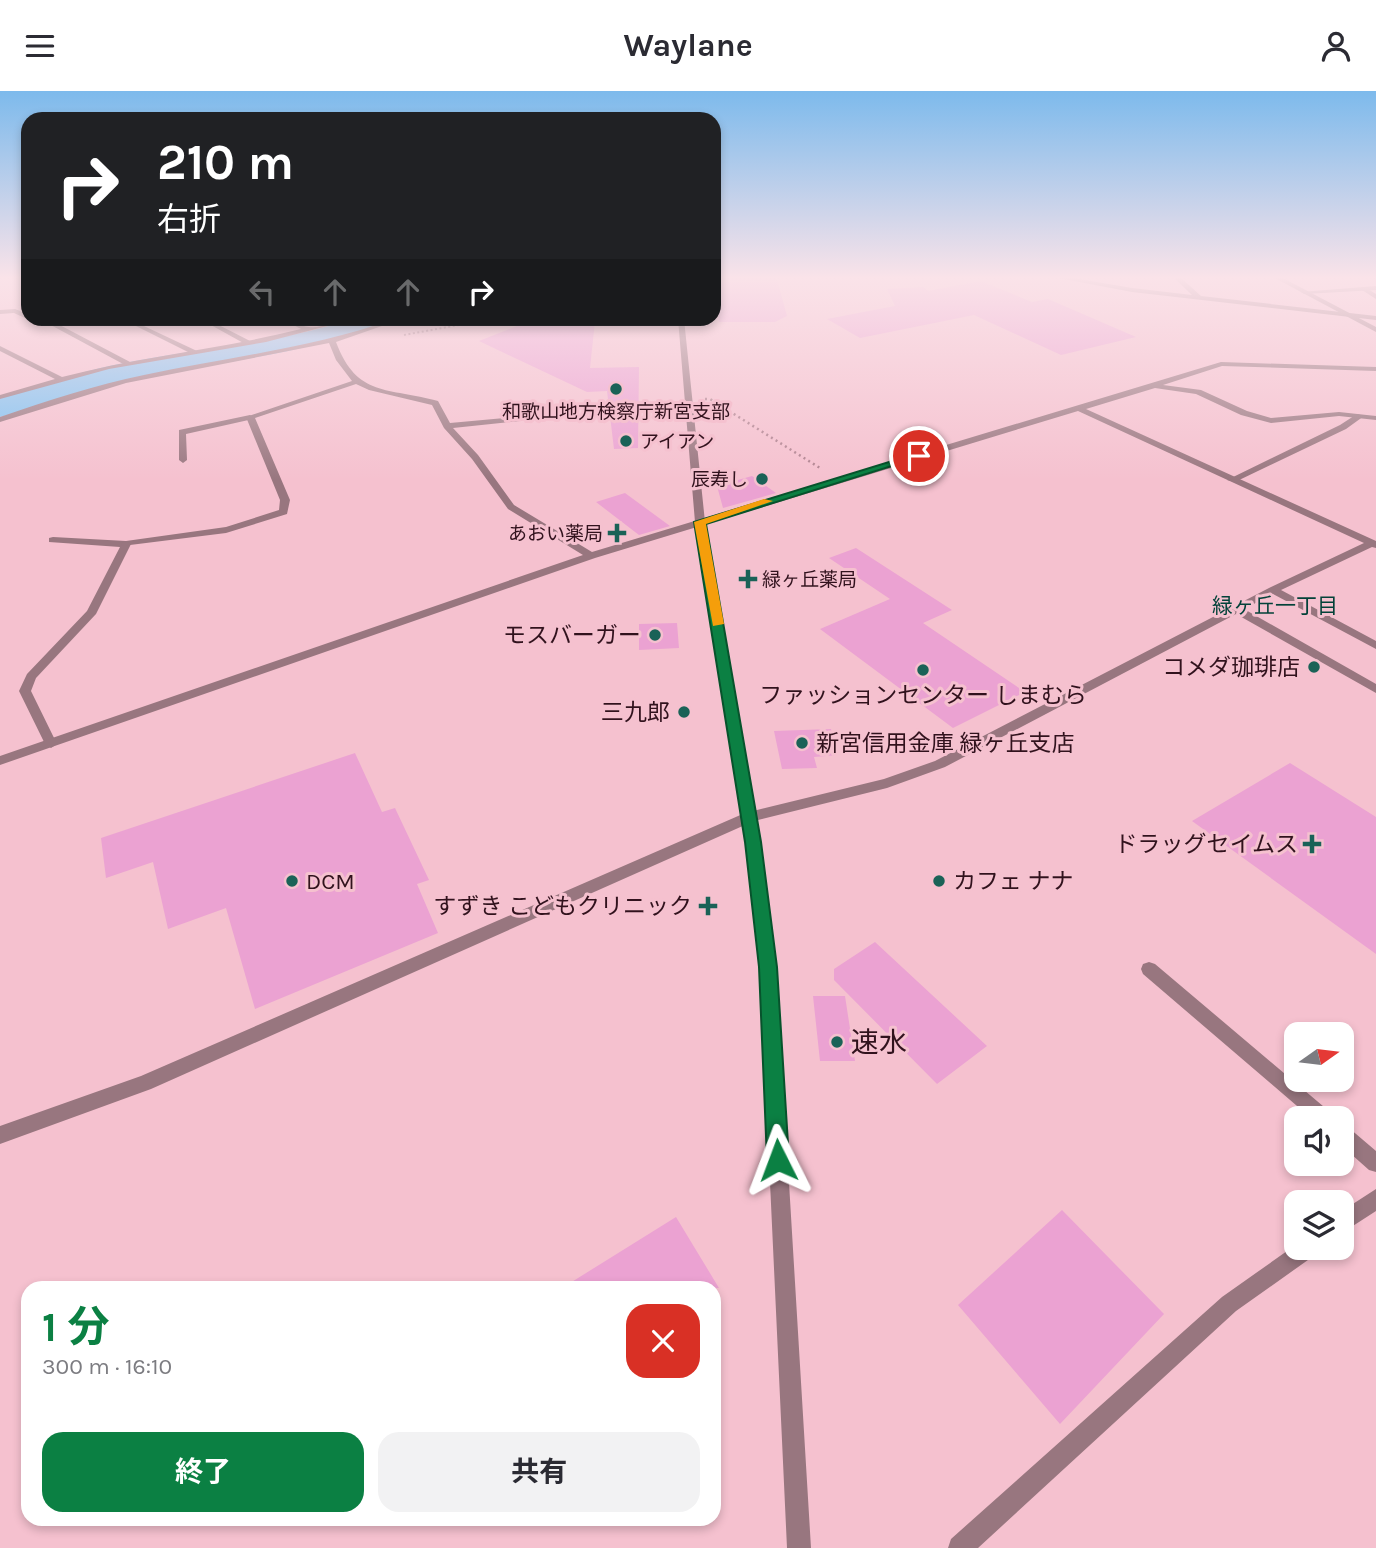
<!DOCTYPE html>
<html lang="ja">
<head>
<meta charset="utf-8">
<style>
  :root { --surface:#fff; --page:#f2f2f3; --text:#2b2b33; --muted:#7c7c81; --accent:#0b8043 }
  body { margin:0; font-family:Karla,"Noto Sans JP",sans-serif; background:var(--page); color:var(--text); height:100vh; display:flex; flex-direction:column; font-size:26px; white-space:nowrap }
  * { box-sizing:border-box; margin:0 }
  p { font-size:23px; color:var(--muted) }
  .icon { flex:none; width:38px; height:38px; fill:none; stroke:currentColor; stroke-width:2; stroke-linecap:round; stroke-linejoin:round }
  .map { position:relative; flex:1; overflow:hidden }
  .drawer { position:absolute; left:21px; top:1190px; width:700px; height:245px; display:flex; flex-direction:column; background:var(--surface); border-radius:21px; box-shadow:0 4px 10px #0003 }
  .drawer>* { flex:none }
  .top-card { position:absolute; left:21px; top:21px; width:700px; height:214px; border-radius:21px; box-shadow:0 4px 10px #0003; background:#202124; color:#fff; overflow:hidden }
  .needle { width:46px; rotate:76deg }
  .buttons { position:absolute; left:1284px; top:931px; display:grid; gap:14px }
  .buttons a { display:grid; place-items:center; width:70px; height:70px; border-radius:14px; background:var(--surface); box-shadow:0 4px 10px #0003; font-size:35px }
  .pin { position:absolute; display:grid; place-items:center; width:60px; height:60px; color:#fff; margin:-30px; border:4px solid #fff; border-radius:50%; box-shadow:0 2px 7px #0007 }
  .me { position:absolute; width:77px; margin:-38px; rotate:357deg; stroke-linejoin:round; filter:drop-shadow(0 0 5px #0008) }
  .turn { display:flex; align-items:center; gap:24px; height:147px; padding:0 21px; font-size:32px }
  .turn .icon { width:91px; height:91px; stroke-width:2.5 }
  .turn b { display:block; font-size:49px; line-height:60px }
  .lanes { display:flex; align-items:center; height:66px; padding:0 21px; background:#0003; justify-content:center; gap:35px; direction:ltr }
  .lanes .off { opacity:.35 }
  .round { display:grid; place-items:center; flex:none; width:74px; height:74px; border-radius:21px; background:var(--page) }
  .headline { display:flex; align-items:center; justify-content:space-between; height:119px; padding:0 21px }
  h1 { font-size:42px; font-weight:700; line-height:52px; color:var(--accent) }
  .cta { display:flex; gap:14px; margin-top:auto; padding:14px 21px }
  .cta a { flex:1; height:80px; border-radius:21px; background:var(--accent); color:#fff; font-size:28px; font-weight:700; line-height:80px; text-align:center }
  .cta a+a { background:var(--page); color:var(--text) }
  header { display:flex; justify-content:space-between; align-items:center; height:91px; padding:0 21px; background:var(--surface); font-size:32px; font-weight:700 }
  .map>svg:first-child { display:block }
</style>
</head>
<body>
<header><svg class="icon" aria-label="menu" viewBox="0 0 24 24"><path d="M4 6h16M4 12h16M4 18h16"/></svg>Waylane<svg class="icon" aria-label="person" viewBox="0 0 24 24"><circle cx="12" cy="8" r="4"/><path d="M4 21q1-7 8-7t8 7"/></svg></header>
<div class="map">
<svg width="1376" height="1457" viewBox="0 0 1376 1457">
  <rect width="100%" height="100%" fill="#f5c1cf"/>
  <g fill="none" stroke-linecap="round" stroke-linejoin="round">
    <path fill="#7cc2f3" fill-rule="evenodd" d="M350,228H387L383,234C302,263 218,271 133,288C88,297 45,315 0,326V307C44,292 89,278 135,270C207,256 281,252 350,228Z"/>
  </g>
  <path fill="#eba2d2" d="M714,185H776L787,225L775,231H719Z
    M981,190L1032,211L1048,208L1136,246L1061,264L974,224L860,247L827,228L895,215L887,198L923,196L928,200Z
    M535,228L595,230L590,277L639,276L638,357L614,358L607,300L587,301L479,250Z
    M752,385L776,402L723,417L717,395Z
    M625,402L670,435L639,444L596,411Z
    M856,457L952,519L923,532L1025,601L953,637L820,538L890,508L829,467Z
    M677,532L679,557L639,559V533Z
    M831,638L838,664L814,666L817,677L782,678L774,640Z
    M355,662L382,721L395,717L429,789L417,793L438,842L255,918L226,817L168,838L153,771L106,787L101,747Z
    M1290,672L1376,726V863L1192,730Z
    M875,851L987,955L937,993L834,889V878Z
    M813,905H845L855,970H820Z
    M1062,1119L1164,1223L1060,1333L958,1214Z
    M676,1126L719,1197H562Z"/>
  <g fill="none" stroke-linecap="round" stroke-linejoin="round">
    <path stroke="#b08390" stroke-width="2" stroke-dasharray="2 2.5" stroke-linecap="butt" d="M404,244L486,229"/>
    <path stroke="#b08390" stroke-width="2.5" stroke-dasharray="2 3.5" stroke-linecap="butt" d="M705,308H710L820,377"/>
    <path fill="#98767f" fill-rule="evenodd" d="M1376,195V199L1304,203L1301,201Z
      M0,219L15,218L28,223V228L41,230L59,228L54,231L132,272L125,274L47,232L38,233L14,222L0,223Z
      M122,228H129L197,260L190,262Z
      M200,228H207L254,252L247,254Z
      M1357,323L1364,325L1346,338L1235,391L1227,389L1340,334Z
      M250,324L254,326L253,328L186,343L187,369L183,372L179,369V339Z
      M53,446L126,450L131,453L96,523L36,587L31,600L57,653L51,657L45,653L19,600L27,583L87,520L120,456L49,451V447Z"/>
    <path fill="#98767f" fill-rule="evenodd" d="M1048,185H1062L1132,197L1192,204L1172,185H1179L1201,205L1376,225V229L1132,201Z
      M1362,197H1366L1376,203V208L1362,199Z
      M282,228C292,227 299,235 309,236C322,238 339,227 354,228L266,251L109,278L0,308V304L55,288L0,260V255L62,286C141,265 222,258 301,238Z
      M394,228H402L336,251C357,307 388,296 438,310L450,332L561,322V326H558L453,337L478,364L514,414L592,461L1221,271L1376,276V280L1222,275L1163,294L1201,299L1247,320L1271,327L1339,321L1376,325V329L1339,325L1271,332L1241,324L1196,303L1155,297L1086,318L1376,450V457L1372,456L1281,499L1376,550V558L1273,503L1244,518L1376,593V602L1236,523L945,676L887,697L754,730L151,998L0,1053V1035L141,985L745,722L884,688L935,670L1269,497L1364,452L1078,320L595,467L0,674V665L583,464L508,418L472,368L444,337L432,314L369,299L356,293L255,327L290,409L287,423L226,442L122,455L121,453L126,450L226,436L279,419L280,409L246,326L352,290L336,269L329,252L126,292L0,331V326C47,310 95,294 144,284C228,266 313,257 394,228Z
      M1149,871L1155,873L1330,1021L1333,1027H1311L1143,883L1141,878L1143,873Z
      M1342,1034L1349,1037L1376,1060V1081L1369,1079L1342,1055Z
      M1376,1098V1120L1342,1142V1120Z
      M1297,1153V1157H1318L1315,1164L1236,1220L978,1457H948L951,1448L1222,1206Z"/>
    <path fill="#98767f" fill-rule="evenodd" d="M1271,185H1279L1376,236V241Z
      M678,228H684L705,431L757,726L776,876L811,1457H787L760,876L743,726L695,431Z"/>
  </g>
  <linearGradient id="sky" x2="0" y2="1"><stop stop-color="#7dbaec"/><stop offset="0.48" stop-color="#fae3e9"/><stop offset="1" stop-color="#fae3e9" stop-opacity="0"/></linearGradient>
  <rect width="1376" height="389" fill="url(#sky)"/>
  <path fill="#0b8043" stroke="#07532c" stroke-width="2" d="M915,363L924,365L706,433L761,751L777,876L789,1069L786,1077L778,1080L770,1077L767,1069L759,876L745,751L694,431Z"/>
  <path fill="#f59e0b" d="M764,408L773,410L706,433L724,533L713,535L694,431Z"/>
  <g fill="#1a6257" stroke="#f5c1cf" stroke-width="2.5">
    <circle cx="616" cy="298" r="7"/>
    <circle cx="626" cy="350" r="7"/>
    <circle cx="762" cy="388" r="7"/>
    <path d="M613.5 431.5h7v7h7v7h-7v7h-7v-7h-7v-7h7z"/>
    <path d="M744.5 477.5h7v7h7v7h-7v7h-7v-7h-7v-7h7z"/>
    <circle cx="655" cy="544" r="7"/>
    <circle cx="1314" cy="576" r="7"/>
    <circle cx="923" cy="579" r="7"/>
    <circle cx="684" cy="621" r="7"/>
    <circle cx="802" cy="652" r="7"/>
    <path d="M1308.5 742.5h7v7h7v7h-7v7h-7v-7h-7v-7h7z"/>
    <circle cx="292" cy="790" r="7"/>
    <circle cx="939" cy="790" r="7"/>
    <path d="M704.5 804.5h7v7h7v7h-7v7h-7v-7h-7v-7h7z"/>
    <circle cx="837" cy="951" r="7"/>
  </g>
  <g text-anchor="middle" stroke-width="6" stroke-linejoin="round" paint-order="stroke">
    <g font-size="19" fill="#31121d" stroke="#f5c1cf" text-anchor="start">
      <text x="616" y="327" text-anchor="middle">和歌山地方検察庁新宮支部</text>
      <text x="640" y="357">アイアン</text>
      <text x="748" y="395" text-anchor="end">辰寿し</text>
      <text x="603" y="449" text-anchor="end">あおい薬局</text>
      <text x="762" y="495">緑ヶ丘薬局</text>
    </g>
    <g font-size="21" fill="#034239" stroke="#f5c1cf">
      <text x="1275" y="522">緑ヶ丘一丁目</text>
    </g>
    <g font-size="23" fill="#31121d" stroke="#f5c1cf" text-anchor="end">
      <text x="641" y="552">モスバーガー</text>
      <text x="1300" y="584">コメダ珈琲店</text>
      <text x="923" y="612" text-anchor="middle">ファッションセンター しまむら</text>
      <text x="670" y="629">三九郎</text>
      <text x="816" y="660" text-anchor="start">新宮信用金庫 緑ヶ丘支店</text>
      <text x="1298" y="761">ドラッグセイムス</text>
      <text x="306" y="798" text-anchor="start">DCM</text>
      <text x="953" y="798" text-anchor="start">カフェ ナナ</text>
      <text x="692" y="823">すずき こどもクリニック</text>
    </g>
    <g font-size="28" fill="#31121d" stroke="#f5c1cf" text-anchor="start">
      <text x="851" y="961">速水</text>
    </g>
  </g>
</svg>
<div class="buttons">
<a><svg class="needle" viewBox="-14 -14 28 28"><path d="M0-13l5 13h-10z" fill="#e53935"/><path d="M0 13l5-13h-10z" fill="#7c7c81"/></svg></a>
<a><svg class="icon" aria-label="sound" viewBox="0 0 24 24"><path d="M4 9h4l5-4v14l-5-4H4zM17 9q2 3 0 6"/></svg></a>
<a><svg class="icon" aria-label="layers" viewBox="0 0 24 24"><path d="M12 4l9 5-9 5-9-5zM3 14l9 5 9-5"/></svg></a>
</div>
<div class="pin" style="left:919px;top:365px;background:#d93025"><svg class="icon" aria-label="arrive" viewBox="0 0 24 24"><path d="M6 21V4h12l-3 4 3 4H6"/></svg></div>
<svg class="me" style="left:778px;top:1069px" viewBox="-20 -20 40 40"><path d="M0-17L14 15 0 8-14 15z" fill="#0b8043" stroke="#fff" stroke-width="4"/></svg>
<div class="top-card">
<div class="turn"><svg class="icon" aria-label="right" viewBox="0 0 24 24"><path d="M7 20v-9h11M14 6l5 5-5 5"/></svg><div><b>210 m</b>右折</div></div>
<div class="lanes"><svg class="icon off" aria-label="left" viewBox="0 0 24 24"><path d="M17 20v-9H6M10 6l-5 5 5 5"/></svg><svg class="icon off" aria-label="ahead" viewBox="0 0 24 24"><path d="M12 20V5M6 11l6-6 6 6"/></svg><svg class="icon off" aria-label="ahead" viewBox="0 0 24 24"><path d="M12 20V5M6 11l6-6 6 6"/></svg><svg class="icon" aria-label="right" viewBox="0 0 24 24"><path d="M7 20v-9h11M14 6l5 5-5 5"/></svg></div>
</div>
<section class="drawer">
<div class="headline"><div><h1>1 分</h1><p>300 m · 16:10</p></div><a class="round" style="background:#d93025;color:#fff"><svg class="icon" aria-label="close" viewBox="0 0 24 24"><path d="M6 6l12 12M18 6L6 18"/></svg></a></div>
<div class="cta"><a>終了</a><a>共有</a></div>
</section>
</div>
</body>
</html>
